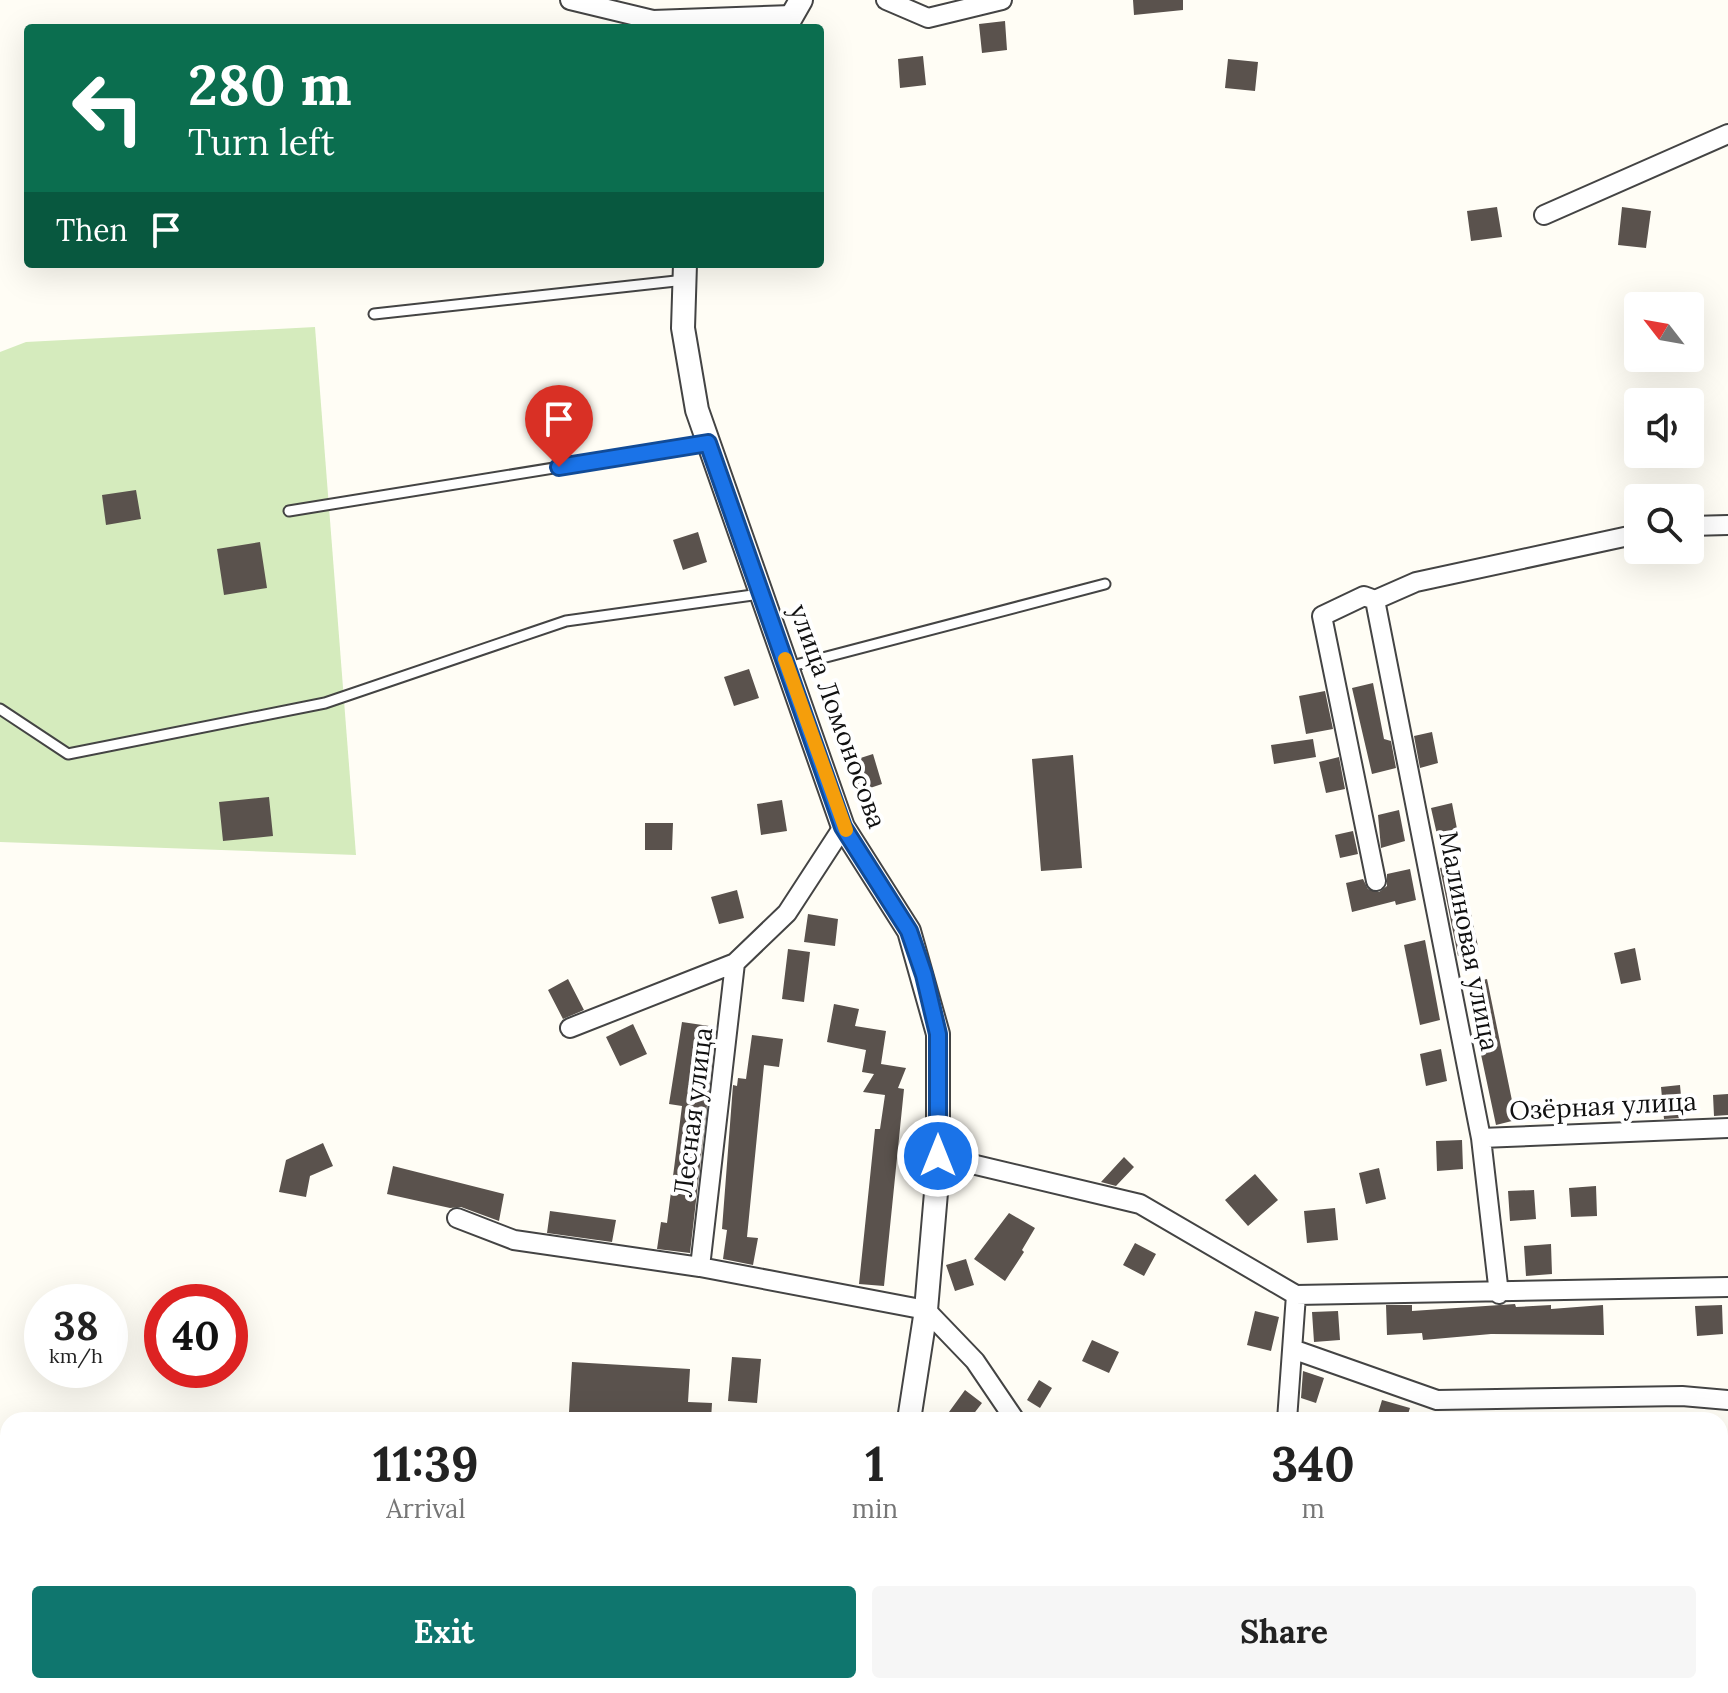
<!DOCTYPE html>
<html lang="en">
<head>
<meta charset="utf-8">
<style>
  :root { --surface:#fff; --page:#f6f6f6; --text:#222; --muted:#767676; --accent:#0f766e }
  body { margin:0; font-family:Lora,serif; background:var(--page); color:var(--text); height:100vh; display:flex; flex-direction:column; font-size:30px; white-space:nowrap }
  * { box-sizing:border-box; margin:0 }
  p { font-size:26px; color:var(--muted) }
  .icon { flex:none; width:44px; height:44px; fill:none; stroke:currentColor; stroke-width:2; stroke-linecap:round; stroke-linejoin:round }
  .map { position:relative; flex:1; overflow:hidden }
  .drawer { position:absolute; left:0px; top:1412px; width:1728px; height:282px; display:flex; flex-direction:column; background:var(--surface); border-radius:24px 24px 0 0; box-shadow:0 8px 32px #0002 }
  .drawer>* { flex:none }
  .banner { position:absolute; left:24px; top:24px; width:800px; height:244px; border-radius:8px; box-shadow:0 8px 32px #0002; background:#0b6e4f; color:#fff; overflow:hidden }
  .needle { width:52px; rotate:301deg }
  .tools { position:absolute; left:1624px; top:292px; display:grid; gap:16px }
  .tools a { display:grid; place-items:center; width:80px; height:80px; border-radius:8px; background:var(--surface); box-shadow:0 8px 32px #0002; font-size:40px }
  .speed { position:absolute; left:24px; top:1284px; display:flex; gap:16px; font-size:40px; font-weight:700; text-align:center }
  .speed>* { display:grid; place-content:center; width:104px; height:104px; border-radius:50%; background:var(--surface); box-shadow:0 8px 32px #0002; line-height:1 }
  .speed small { font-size:20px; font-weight:400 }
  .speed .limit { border:12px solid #d22; background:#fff; color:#111 }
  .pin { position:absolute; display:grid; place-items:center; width:68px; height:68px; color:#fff; margin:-82px -34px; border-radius:50% 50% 50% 0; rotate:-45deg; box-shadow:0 0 8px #0007 }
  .pin .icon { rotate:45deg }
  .me { position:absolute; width:88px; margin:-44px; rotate:0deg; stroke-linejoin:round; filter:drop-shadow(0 0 6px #0008) }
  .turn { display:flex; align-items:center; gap:28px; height:168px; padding:0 32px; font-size:36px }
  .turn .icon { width:104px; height:104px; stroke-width:2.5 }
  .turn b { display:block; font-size:56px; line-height:68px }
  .then { display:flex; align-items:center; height:76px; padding:0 32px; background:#0003; gap:16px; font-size:30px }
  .eta { display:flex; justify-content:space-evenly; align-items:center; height:136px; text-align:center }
  .eta b { font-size:48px; font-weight:700; line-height:56px }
  .action { display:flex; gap:16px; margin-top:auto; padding:16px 32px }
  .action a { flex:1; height:92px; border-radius:8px; background:var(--accent); color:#fff; font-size:32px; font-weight:700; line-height:92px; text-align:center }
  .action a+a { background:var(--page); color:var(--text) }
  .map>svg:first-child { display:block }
</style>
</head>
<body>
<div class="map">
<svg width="1728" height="1693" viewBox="0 0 1728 1693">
  <rect width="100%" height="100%" fill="#fffdf5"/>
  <path fill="#d5ebbd" d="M315,327L356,855L0,842V352L26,342Z"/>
  <path fill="#b9e0f7" stroke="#3f96cf" stroke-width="2" d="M1720,1480L1728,1481V1693H1578L1570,1686H1720Z"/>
  <path fill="#5a524d" d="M1133,0H1183V10L1134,15Z
    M1005,21L1007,50L982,53L979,24Z
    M923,56L926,85L900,88L898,59Z
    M1228,59L1258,62L1255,91L1225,88Z
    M1497,207L1502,237L1471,241L1467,211Z
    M1622,207L1651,211L1646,248L1618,245Z
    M136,490L141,519L106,525L102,495Z
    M698,532L707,562L683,570L673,540Z
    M260,542L267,588L224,595L217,549Z
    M749,669L759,698L734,706L724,677Z
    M1373,683L1384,739L1391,741L1396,768L1372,774L1352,688Z
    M1325,691L1333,729L1306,734L1299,696Z
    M1432,732L1438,763L1420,768L1414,736Z
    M1313,739L1316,757L1274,764L1271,745Z
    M873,754L882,784L858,792L848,762Z
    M1073,755L1082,868L1041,871L1032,759Z
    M1339,757L1345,789L1326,793L1319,762Z
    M269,797L273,836L223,841L219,802Z
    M782,800L787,831L761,835L757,804Z
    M1452,803L1458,834L1438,839L1431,808Z
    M1399,810L1405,841L1381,848L1378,815Z
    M645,823H673L672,850H645Z
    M1353,831L1358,854L1340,858L1335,835Z
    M1460,863L1479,951L1458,956L1440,868Z
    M1410,869L1416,900L1396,905L1395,901L1352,912L1346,883L1363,879L1368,889L1379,892L1387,886V874Z
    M737,890L744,918L719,924L711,897Z
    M808,914L838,919L835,946L804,942Z
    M1425,940L1440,1020L1420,1025L1404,945Z
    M1635,948L1641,980L1621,984L1614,953Z
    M788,949L810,952L804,1002L782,999Z
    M568,979L584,1010L563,1019L548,990Z
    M1487,979L1516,1120L1496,1125L1466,984Z
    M834,1004L859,1009L855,1026L886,1031L881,1064L906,1068L898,1088L904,1089L884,1286L859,1284L875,1129H880L885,1095L863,1092L874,1074L862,1072L866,1050L827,1042Z
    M682,1022L716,1027L690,1253L657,1249L661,1222L667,1223L682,1106L669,1104Z
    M633,1024L647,1054L620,1066L606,1037Z
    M752,1035L783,1039L779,1067L764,1065L747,1237L758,1238L753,1265L723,1259L727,1230L722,1229L733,1085L737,1086L738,1078L746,1079Z
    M1441,1049L1447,1081L1426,1086L1420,1054Z
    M1680,1085L1683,1118L1664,1119L1661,1087Z
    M1728,1094V1115L1714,1116L1713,1095Z
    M1462,1140L1463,1169L1437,1171L1436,1141Z
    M323,1143L333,1166L310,1176L306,1197L279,1192L286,1160Z
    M1124,1157L1134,1167L1116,1186L1101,1182Z
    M393,1166L504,1194L499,1221L461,1207L450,1208L387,1194Z
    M1379,1168L1386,1199L1366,1204L1359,1173Z
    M1255,1174L1278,1200L1248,1226L1225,1200Z
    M1596,1186L1597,1216L1571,1217L1569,1188Z
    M1534,1190L1536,1219L1510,1221L1508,1191Z
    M1335,1208L1338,1240L1307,1243L1304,1211Z
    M550,1211L616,1220L612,1242L547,1233Z
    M1009,1213L1035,1228L1022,1250L1024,1252L1005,1281L974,1259Z
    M1135,1243L1156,1254L1144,1276L1123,1265Z
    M1551,1244L1552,1274L1526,1276L1524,1246Z
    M966,1259L974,1285L955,1291L946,1265Z
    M1515,1304L1516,1307L1551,1305V1309L1603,1305L1604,1335L1491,1334L1423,1340L1422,1333L1387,1335L1386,1305H1412V1311Z
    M1722,1305L1723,1334L1697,1336L1695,1306Z
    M1255,1311L1279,1317L1271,1351L1247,1345Z
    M1338,1311L1340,1340L1314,1342L1312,1312Z
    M1092,1340L1119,1352L1109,1373L1082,1361Z
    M732,1357L761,1359L757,1403L728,1401Z
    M572,1362L690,1369L688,1402L712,1403L711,1420H660V1417L569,1412Z
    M1303,1371L1324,1378L1316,1403L1301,1398Z
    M1039,1380L1052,1388L1040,1408L1027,1400Z
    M965,1390L982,1403L969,1420H961L949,1412Z
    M1382,1400L1410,1408L1406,1420H1376Z"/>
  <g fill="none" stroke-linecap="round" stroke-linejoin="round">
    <defs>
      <path id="service" d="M374,314L685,280
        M289,511L708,443
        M788,667L1105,584
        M0,709L68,754L325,703L566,621L760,594"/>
      <path id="minor" d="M570,0L653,20L792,15
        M886,0L928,18L1002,0
        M1544,215L1728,134
        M1690,526L1728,525
        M1375,600L1481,1138L1499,1294
        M1376,881L1322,616L1364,596L1375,600L1416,582L1638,534
        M570,1028L735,963L787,913L843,827
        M1481,1138L1728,1128
        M938,1156L1140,1204L1296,1295
        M457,1218L514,1240L700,1267L926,1310L975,1361L1015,1420
        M700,1267L735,963
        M1296,1295L1728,1287
        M1295,1350L1437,1400L1682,1396L1728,1400
        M1287,1420L1296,1295
        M1068,1686L1070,1693
        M1300,1686L1302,1693"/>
      <path id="tertiary" d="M785,28L801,0
        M685,264L683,328L697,410L843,827L909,931L938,1034V1169L926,1310L909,1420
        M822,1693L825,1686"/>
    </defs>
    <use href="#service" stroke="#444" stroke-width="13"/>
    <use href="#minor" stroke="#444" stroke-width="22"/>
    <use href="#tertiary" stroke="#444" stroke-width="26"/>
    <path stroke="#333" stroke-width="3" stroke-dasharray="8 4" stroke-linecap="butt" d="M442,1693L443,1686"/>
    <use href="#service" stroke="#fff" stroke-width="9"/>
    <use href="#minor" stroke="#fff" stroke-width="18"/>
    <use href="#tertiary" stroke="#fff" stroke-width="22"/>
  </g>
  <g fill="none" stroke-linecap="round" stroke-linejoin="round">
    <defs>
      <path id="route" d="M559,467L708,443L843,827L909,931L924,975L938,1034V1156"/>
    </defs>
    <use href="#route" stroke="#114b97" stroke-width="20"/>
    <use href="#route" stroke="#1a73e8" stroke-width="14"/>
    <path stroke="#f59e0b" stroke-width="14" d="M785,659L846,830"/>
  </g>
  <g text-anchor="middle" stroke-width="8" stroke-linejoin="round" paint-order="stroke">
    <g font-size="26" fill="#111" stroke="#fff">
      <text transform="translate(838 716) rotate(70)" y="9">улица Ломоносова</text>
      <text transform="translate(1469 941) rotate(79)" y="9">Малиновая улица</text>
      <text transform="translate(1603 1106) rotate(-3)" y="9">Озёрная улица</text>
      <text transform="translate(693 1112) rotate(-83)" y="9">Лесная улица</text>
    </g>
  </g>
</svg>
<div class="tools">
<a><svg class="needle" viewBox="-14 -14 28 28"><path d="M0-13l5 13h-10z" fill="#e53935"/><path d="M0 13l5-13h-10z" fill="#767676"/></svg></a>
<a><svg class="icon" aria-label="sound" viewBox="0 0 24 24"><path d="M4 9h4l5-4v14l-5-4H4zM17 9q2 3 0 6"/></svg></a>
<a><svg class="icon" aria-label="search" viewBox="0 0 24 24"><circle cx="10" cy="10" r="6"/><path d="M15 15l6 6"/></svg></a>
</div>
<div class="speed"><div>38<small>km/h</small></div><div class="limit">40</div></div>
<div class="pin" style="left:559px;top:467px;background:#d93025"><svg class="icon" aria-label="arrive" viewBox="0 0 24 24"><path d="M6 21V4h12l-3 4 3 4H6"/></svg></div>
<svg class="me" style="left:938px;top:1156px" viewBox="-20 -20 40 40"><circle r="17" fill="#1a73e8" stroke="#fff" stroke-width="3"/><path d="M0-11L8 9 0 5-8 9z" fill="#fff"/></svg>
<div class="banner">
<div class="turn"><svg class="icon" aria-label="left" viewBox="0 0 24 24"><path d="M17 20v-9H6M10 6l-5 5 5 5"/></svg><div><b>280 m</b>Turn left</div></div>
<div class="then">Then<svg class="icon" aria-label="arrive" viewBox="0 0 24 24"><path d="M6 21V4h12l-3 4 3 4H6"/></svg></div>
</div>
<section class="drawer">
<div class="eta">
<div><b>11:39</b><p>Arrival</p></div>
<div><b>1</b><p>min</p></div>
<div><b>340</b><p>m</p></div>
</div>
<div class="action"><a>Exit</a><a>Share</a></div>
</section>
</div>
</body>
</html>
